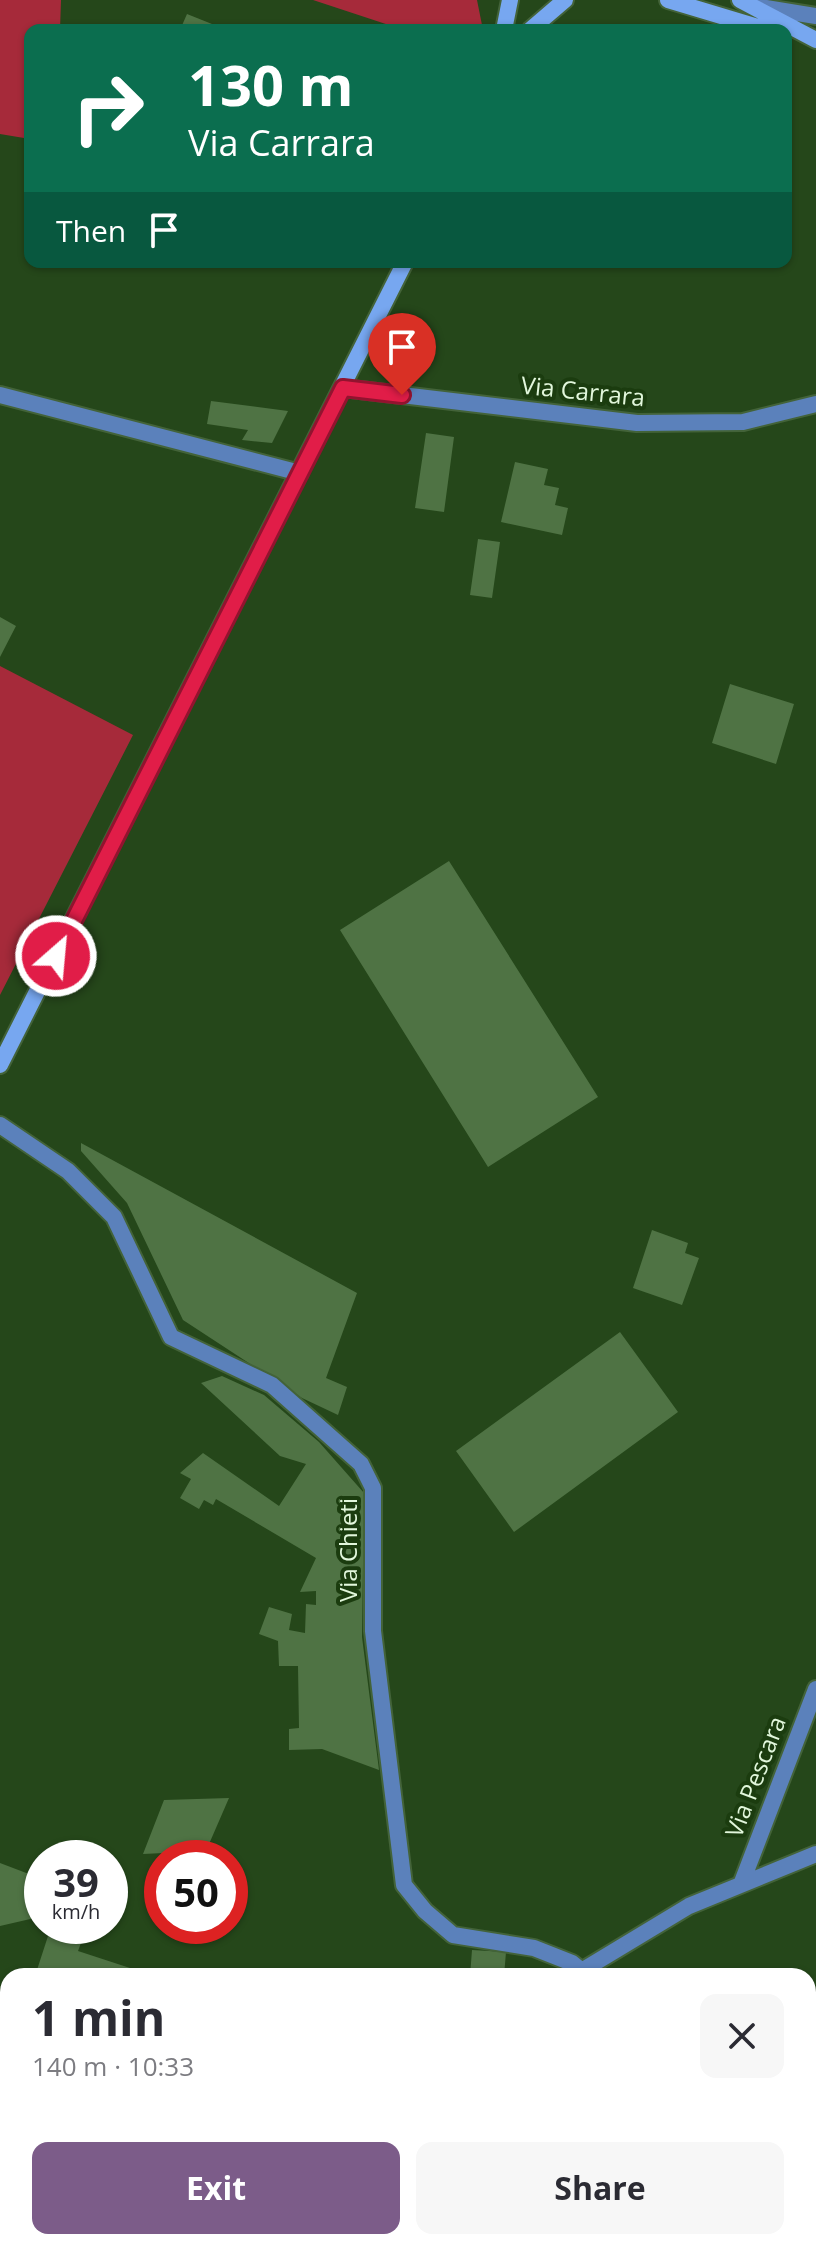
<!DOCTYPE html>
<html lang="en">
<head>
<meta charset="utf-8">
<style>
  :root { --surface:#fff; --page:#f7f7f7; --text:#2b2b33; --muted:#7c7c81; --accent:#7c5c89 }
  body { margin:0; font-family:"Open Sans",sans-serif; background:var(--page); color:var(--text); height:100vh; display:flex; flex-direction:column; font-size:30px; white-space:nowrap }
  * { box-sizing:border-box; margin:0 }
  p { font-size:26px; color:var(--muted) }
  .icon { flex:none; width:44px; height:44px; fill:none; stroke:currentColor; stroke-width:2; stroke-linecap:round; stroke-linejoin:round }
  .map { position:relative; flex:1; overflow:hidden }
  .side { position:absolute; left:0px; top:1968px; width:816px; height:282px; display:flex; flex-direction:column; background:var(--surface); border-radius:24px 24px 0 0; box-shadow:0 2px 6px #0004 }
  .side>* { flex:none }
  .banner { position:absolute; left:24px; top:24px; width:768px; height:244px; border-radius:16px; box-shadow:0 2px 6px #0004; background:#0b6e4f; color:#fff; overflow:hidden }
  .speed { position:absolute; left:24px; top:1840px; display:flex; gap:16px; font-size:40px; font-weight:700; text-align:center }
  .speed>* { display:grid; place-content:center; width:104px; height:104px; border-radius:50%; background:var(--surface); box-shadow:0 2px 6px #0004; line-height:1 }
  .speed small { font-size:20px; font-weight:400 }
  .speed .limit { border:12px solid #d22; background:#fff; color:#111 }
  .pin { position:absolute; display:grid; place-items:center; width:68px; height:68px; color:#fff; margin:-82px -34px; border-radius:50% 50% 50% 0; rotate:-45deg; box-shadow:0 0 8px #0007 }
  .pin .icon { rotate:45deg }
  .me { position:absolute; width:88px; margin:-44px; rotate:27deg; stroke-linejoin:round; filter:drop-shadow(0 0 6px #0008) }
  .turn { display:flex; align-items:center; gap:28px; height:168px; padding:0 32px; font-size:36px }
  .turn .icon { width:104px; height:104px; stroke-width:2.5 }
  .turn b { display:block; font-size:56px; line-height:68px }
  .then { display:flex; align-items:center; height:76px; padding:0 32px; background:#0003; gap:16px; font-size:30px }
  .round { display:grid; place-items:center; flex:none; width:84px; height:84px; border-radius:16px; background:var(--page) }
  .summary { display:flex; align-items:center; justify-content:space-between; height:136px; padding:0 32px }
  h1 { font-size:48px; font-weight:700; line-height:60px }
  .action { display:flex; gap:16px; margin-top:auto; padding:16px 32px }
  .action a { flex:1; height:92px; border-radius:16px; background:var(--accent); color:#fff; font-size:32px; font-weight:700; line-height:92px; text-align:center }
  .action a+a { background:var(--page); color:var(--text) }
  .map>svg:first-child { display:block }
</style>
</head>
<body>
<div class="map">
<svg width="816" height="2249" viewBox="0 0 816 2249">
  <rect width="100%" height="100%" fill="#25471a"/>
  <path fill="#a62a3a" d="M0,0H61L60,30H30V139L0,134Z
    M313,0H477L483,30H404Z
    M0,666L133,735L0,995Z"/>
  <path fill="#4f7344" d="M187,14L217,26L215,30H180Z
    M211,401L288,411L272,443L242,440L248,430L207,424Z
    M426,433L454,437L444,512L415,508Z
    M515,462L548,469L544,485L559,488L555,505L568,508L562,535L501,522Z
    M478,539L500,542L492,598L470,595Z
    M0,617L16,626L0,657Z
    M730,684L794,704L776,764L712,743Z
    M449,861L598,1097L488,1167L340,930Z
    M81,1143L357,1293L326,1378L347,1387L338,1415L302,1398L183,1320L127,1203L81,1151Z
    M652,1230L688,1243L685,1253L699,1258L682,1305L633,1288Z
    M620,1332L678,1412L514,1532L456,1451Z
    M222,1376L264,1395L319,1442L364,1493L362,1637L379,1770L322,1749L289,1750V1729L299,1728L298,1666H279L278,1641L259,1634L269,1607L292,1614L289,1630L305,1633L306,1604L316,1605V1591L300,1592L316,1558L216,1499L213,1505L204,1500L199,1509L180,1498L191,1479L180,1473L203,1453L279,1506L306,1464L280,1456L201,1383Z
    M229,1798L206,1851L143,1854L164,1800Z
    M0,1863L42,1879L39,1917L0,1926Z
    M49,1933L81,1943L78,1951L130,1968L127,1976H35Z
    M472,1950L506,1952L504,1976H470Z"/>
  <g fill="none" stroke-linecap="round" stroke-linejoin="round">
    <defs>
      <path id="service" d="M754,6L816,16
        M0,395L300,473"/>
      <path id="minor" d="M343,388L637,423L743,422L816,404
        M0,1125L68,1171L114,1217L171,1337L272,1385L361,1464L373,1488V1631L404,1885L425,1911L453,1935L534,1948L572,1963L588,1976
        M742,1882L816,1689
        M583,1970L689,1906L816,1854
        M667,2242V2249"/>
      <path id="secondary" d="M668,0L768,30
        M740,0L816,40
        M504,30L510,0
        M530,30L565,0
        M0,1065L405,262"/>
    </defs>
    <use href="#service" stroke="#436339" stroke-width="20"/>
    <use href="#minor" stroke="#436339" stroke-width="20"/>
    <use href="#secondary" stroke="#436339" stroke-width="20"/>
    <use href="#service" stroke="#5b81bb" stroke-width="16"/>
    <use href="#minor" stroke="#5b81bb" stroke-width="16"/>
    <use href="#secondary" stroke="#77a7f0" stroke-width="16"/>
  </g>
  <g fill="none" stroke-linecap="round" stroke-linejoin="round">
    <defs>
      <path id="route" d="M56,956L343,388L402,395"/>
    </defs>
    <use href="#route" stroke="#92132f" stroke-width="20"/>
    <use href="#route" stroke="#e11d48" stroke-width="14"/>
  </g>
  <g text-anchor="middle" stroke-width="8" stroke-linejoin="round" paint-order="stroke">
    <g font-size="24" fill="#e2f7dc" stroke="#1b3c0f">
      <text transform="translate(583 392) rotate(6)" y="8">Via Carrara</text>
      <text transform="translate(349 1550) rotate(-90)" y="8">Via Chieti</text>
      <text transform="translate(756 1777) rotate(-69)" y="8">Via Pescara</text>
    </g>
  </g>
</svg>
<div class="speed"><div>39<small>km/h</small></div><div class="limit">50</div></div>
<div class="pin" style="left:402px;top:395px;background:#d93025"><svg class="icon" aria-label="arrive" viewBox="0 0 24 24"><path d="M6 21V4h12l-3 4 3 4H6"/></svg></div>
<svg class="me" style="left:56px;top:956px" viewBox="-20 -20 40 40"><circle r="17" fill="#e11d48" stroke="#fff" stroke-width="3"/><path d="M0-11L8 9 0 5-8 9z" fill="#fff"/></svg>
<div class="banner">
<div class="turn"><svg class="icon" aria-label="right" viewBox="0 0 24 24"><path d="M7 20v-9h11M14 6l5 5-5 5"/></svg><div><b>130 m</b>Via Carrara</div></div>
<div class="then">Then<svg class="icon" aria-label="arrive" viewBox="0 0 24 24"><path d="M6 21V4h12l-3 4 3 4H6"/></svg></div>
</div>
<section class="side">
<div class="summary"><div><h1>1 min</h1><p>140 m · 10:33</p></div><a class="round"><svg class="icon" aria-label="close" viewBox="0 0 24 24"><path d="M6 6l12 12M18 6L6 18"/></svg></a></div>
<div class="action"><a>Exit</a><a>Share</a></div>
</section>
</div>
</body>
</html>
